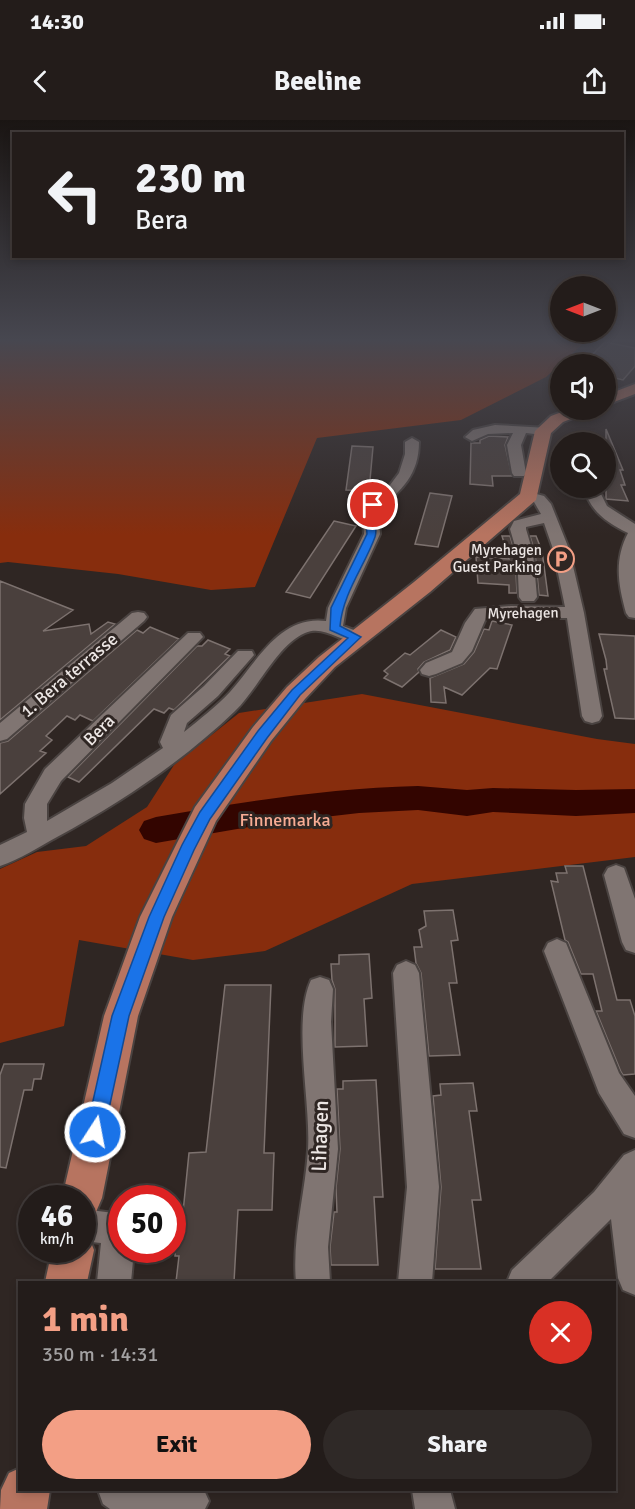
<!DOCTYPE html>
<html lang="en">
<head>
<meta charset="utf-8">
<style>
  :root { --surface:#231c1a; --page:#2f2927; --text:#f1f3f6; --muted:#a3a1a2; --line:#403a39; --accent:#f39f85 }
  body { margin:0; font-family:Signika,sans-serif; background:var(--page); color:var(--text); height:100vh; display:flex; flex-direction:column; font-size:22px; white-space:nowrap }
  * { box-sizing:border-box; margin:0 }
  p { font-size:20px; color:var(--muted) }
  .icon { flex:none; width:33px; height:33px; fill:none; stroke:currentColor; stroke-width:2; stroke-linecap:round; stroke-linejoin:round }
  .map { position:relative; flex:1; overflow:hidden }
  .panel { position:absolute; left:18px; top:1161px; width:598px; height:210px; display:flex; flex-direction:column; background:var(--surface); border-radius:0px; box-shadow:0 3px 9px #0003,0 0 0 2px var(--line) }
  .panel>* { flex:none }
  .hud { position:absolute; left:12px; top:12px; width:612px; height:126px; border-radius:0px; box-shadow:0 3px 9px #0003,0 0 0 2px var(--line); background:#231c1a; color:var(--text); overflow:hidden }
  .needle { width:39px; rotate:270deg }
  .fabs { position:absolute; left:550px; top:156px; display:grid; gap:12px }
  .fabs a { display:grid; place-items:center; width:66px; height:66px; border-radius:50%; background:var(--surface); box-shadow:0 3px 9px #0003,0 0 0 2px var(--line); font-size:30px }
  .speed { position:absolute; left:18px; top:1065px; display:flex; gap:12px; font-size:30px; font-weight:700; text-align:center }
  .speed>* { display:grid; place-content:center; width:78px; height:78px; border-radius:50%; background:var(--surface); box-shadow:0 3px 9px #0003,0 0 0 2px var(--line); line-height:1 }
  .speed small { font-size:15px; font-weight:400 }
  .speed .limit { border:9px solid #d22; background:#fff; color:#111 }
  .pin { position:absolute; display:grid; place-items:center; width:51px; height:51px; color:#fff; margin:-26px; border:3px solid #fff; border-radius:50%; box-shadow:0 2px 6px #0007 }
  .me { position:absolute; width:66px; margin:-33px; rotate:11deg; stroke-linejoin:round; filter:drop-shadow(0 0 4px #0008) }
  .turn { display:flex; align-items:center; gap:21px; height:126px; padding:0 24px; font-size:27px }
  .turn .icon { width:78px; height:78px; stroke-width:2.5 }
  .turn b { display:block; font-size:42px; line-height:51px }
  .round { display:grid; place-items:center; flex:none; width:63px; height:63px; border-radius:32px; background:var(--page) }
  .head { display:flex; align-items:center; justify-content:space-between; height:102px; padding:0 24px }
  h1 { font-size:36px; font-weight:700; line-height:45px; color:var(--accent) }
  .button { display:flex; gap:12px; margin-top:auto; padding:12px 24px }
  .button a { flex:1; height:69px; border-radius:36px; background:var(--accent); color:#111; font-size:24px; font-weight:700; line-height:69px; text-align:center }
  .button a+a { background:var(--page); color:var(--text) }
  .status { display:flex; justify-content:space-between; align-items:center; height:42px; padding:0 30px; background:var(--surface); direction:ltr }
  .status svg { height:16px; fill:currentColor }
  header { display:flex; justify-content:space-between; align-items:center; height:78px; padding:0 24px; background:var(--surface); font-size:27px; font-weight:700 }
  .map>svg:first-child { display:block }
</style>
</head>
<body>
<div class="status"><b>14:30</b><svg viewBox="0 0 49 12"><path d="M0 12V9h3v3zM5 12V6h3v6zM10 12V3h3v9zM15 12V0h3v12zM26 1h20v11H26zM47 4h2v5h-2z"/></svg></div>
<header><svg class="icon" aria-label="back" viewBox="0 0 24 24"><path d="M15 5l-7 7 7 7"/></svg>Beeline<svg class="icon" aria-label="share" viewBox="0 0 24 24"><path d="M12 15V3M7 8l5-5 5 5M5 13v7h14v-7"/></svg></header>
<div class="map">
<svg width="635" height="1389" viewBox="0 0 635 1389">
  <rect width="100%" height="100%" fill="#2f2623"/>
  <path fill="#872d0d" d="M0,221H586L546,257L461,300L317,318L255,467L211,470L118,454L8,442L0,443Z
    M362,574L597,619L635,624V737L412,764L265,831L193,840L79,820L64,906L0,923V749L37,732L86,726L147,687L174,645L239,593Z"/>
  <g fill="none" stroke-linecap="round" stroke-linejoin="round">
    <path fill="#330500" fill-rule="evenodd" d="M418,666L467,670L493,668L576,670L635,669V693L576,696L493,692L467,696L418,690L359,693L272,703L156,723L144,719L139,710L144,701L156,697C243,682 330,668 418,666Z"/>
  </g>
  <path fill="#4a403d" stroke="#7d726f" stroke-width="1.5" d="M605,222L635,228V246L623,260L606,256V244H583Z
    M606,309L623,350H620L625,365H621L628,381L606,379Z
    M489,316L508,317L505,325L512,356H492L493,366L470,364L471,323H480V320Z
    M352,326L373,327L369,371L346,370Z
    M430,373L452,376L438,427L415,424Z
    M334,401L356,406L310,478L286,472Z
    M502,416H510L515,433L517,473H509V465L478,463L476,437L509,439Z
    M530,416H536L542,431L548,476L539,475L535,433Z
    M0,461L73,490L43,511L89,504L91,514L108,502L115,504L0,600Z
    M492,501L512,505L497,549L490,548L462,575L444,567L446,583L431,582L430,558L464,544L474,532L484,509L489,510Z
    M150,507L179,519L93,601L80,595L75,600L67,596L46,616L52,620L40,631L46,633L0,674V623L8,621L137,510L143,513Z
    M441,510L456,517L450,530L424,542L418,549L419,552L402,567L384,558L388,554L384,551L405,533L410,535Z
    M599,514L635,516V599L615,598L604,549H607L606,540Z
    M208,520L230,529L225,534L230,536L174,590L169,588L164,593L154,589L79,662L68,657L197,526H202Z
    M565,746H583L617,880H630L635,896V954L623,955L621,952L596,891H602L593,854H581L568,822L565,820L551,761L558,762L556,753H567Z
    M453,790L458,820L451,821L457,863H449L460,935L429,936L421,853L416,843L414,827H422L419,810L426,806L424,791Z
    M369,834L372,878L364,879L367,926L335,927V869L332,860L331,844H339V835Z
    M225,865H271L264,1033H274L272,1090H238L234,1162H176L179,1136H175L177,1112H181L189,1033L206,1032Z
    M4,944H44L41,959H34L32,970H24L6,1048L0,1047V955Z
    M376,960L383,1077H374L378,1145H331L330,1127L334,1092H337L336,1068L340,1029L337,969H343V961Z
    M473,963L477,991H469L481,1080H472L481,1149H435L441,1067L433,976L441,975L440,964Z"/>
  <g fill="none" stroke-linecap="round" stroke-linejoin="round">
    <defs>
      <path id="minor" d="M495,305L548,308L550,311L543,315L526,313L521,325L526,353L524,356H514L512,353L507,325L513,313L488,314L472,321L465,317L473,310Z
        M412,318L419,322C419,354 402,371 378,389L380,414L346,488L343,506L362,513L365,517L362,521C343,526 326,504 305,513C277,525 258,569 235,591C183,641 120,683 57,717C39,727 20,739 0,746V725L27,712L24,698L25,684L45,649L188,513H200L203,517L61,661L47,684V701L112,663L163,628L160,622L171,595L204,566L238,531H252L254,535L218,576L187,603L184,612C200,599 216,587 230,572C257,542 279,495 326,501L328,488L364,414L362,388L390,365L399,353L405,334V322Z
        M584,368H598L607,386L635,404V498L629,497L626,493C618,464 614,440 628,413C607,403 590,391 584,368Z
        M529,372L544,376L551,384L569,429L584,493L602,596L599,601L592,603L585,601L582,596L567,498H486L472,531L462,543L436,554L429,556L422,554L420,550L426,543L452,532L465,503L475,489L511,486L565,487L553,429L544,403L526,407V409L533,433L537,477L534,481H522L519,477L517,433L510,409L514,401L541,394L534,382L524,379L522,376Z
        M138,492L144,493L147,497L144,501L7,619L0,621V603L132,493Z
        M616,745L624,748L635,779V833L626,830L622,822L604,755L608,748Z
        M557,819L566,823L619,953L635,976V1018L624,1014L599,973L544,831L548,823Z
        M406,841L415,845L419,853L439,1067L432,1162H398L407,1067L393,853L397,845Z
        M320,857L329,860L333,869L331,902L338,1029L328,1127L330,1162H296C292,1117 305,1075 308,1030C311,983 292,901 311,860Z
        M635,1030V1175L623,1170L618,1158L611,1099L548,1162H507L512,1150L594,1072L624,1035Z
        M82,1089L122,1094V1130H134L131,1162H97L101,1123L82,1121Z
        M98,1370H204L209,1381L205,1389H110L103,1384Z
        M412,1370H450L455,1389H415Z"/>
      <path id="major" d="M635,264V274L606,285V275Z
        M567,290H588L586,293L563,302L551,313L536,380L430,472L335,547L305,579L271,621L216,701L172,797L138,896L102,1078L96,1092L82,1098V1078H62L104,896L140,797L195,687L253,607L287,567L319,537L414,462L520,374L535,311L551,296Z
        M82,1113L88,1115L94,1130L87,1162H45L52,1130H82Z
        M20,1348V1370H50L47,1389H0L1,1370L9,1353Z"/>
    </defs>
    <use href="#minor" stroke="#4a4341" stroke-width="4"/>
    <use href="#major" stroke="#4a4341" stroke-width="4"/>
    <use href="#minor" fill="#807572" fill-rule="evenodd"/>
    <use href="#major" fill="#b77460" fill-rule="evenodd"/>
  </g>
  <linearGradient id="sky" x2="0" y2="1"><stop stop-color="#1a1513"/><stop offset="0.53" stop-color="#474750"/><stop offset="1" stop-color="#474750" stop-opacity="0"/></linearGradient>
  <rect width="635" height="415" fill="url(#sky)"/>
  <path fill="#1a73e8" stroke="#114b97" stroke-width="1.5" d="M370,383L378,385C369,394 379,406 375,417C364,447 343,473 340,506L361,517L300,575L267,618L210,699L194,730L164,797L129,896L104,1012L102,1019L95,1022L89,1019L86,1012L112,896L149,797L182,725L200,692L258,611L292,570L348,518L330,510L331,488L367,414L365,388Z"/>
  <defs>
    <symbol id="parking-ring" viewBox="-11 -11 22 22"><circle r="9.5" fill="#2f2623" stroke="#f39f85" stroke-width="1.5"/><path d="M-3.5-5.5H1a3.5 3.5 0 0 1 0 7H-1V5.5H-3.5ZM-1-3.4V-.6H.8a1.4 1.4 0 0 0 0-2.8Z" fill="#f39f85"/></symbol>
  </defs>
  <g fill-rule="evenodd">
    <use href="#parking-ring" x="546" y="424" width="30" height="30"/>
  </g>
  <g text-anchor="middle" stroke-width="6" stroke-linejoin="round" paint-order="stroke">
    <g font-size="15" fill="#ece6e4" stroke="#2f2623" text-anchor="end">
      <text x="542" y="435">Myrehagen<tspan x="542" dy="17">Guest Parking</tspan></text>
    </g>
    <g font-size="15" fill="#ece6e4" stroke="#2f2623">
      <text transform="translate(523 493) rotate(-1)" y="5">Myrehagen</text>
    </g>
    <g font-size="18" fill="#ece6e4" stroke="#2f2623">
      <text transform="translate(69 555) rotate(-40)" y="6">1. Bera terrasse</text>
      <text transform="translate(99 610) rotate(-45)" y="6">Bera</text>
    </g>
    <g font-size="18" fill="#f8ac94" stroke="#2f2623">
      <text x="285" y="706">Finnemarka</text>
    </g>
    <g font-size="21" fill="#ece6e4" stroke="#2f2623">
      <text transform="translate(320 1016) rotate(-88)" y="7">Lihagen</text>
    </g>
  </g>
</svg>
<div class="fabs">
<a><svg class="needle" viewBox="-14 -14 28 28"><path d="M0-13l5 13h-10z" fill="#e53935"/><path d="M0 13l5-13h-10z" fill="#a3a1a2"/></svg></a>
<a><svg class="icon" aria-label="sound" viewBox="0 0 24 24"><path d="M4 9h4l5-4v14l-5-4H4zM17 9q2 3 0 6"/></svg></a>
<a><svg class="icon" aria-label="search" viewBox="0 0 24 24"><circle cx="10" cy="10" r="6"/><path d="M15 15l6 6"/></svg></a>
</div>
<div class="speed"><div>46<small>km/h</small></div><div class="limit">50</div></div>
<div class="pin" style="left:373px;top:385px;background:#d93025"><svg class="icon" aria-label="arrive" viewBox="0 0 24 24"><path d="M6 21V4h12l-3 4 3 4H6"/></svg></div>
<svg class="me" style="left:95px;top:1012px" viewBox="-20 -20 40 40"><circle r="17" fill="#1a73e8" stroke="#fff" stroke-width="3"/><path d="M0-11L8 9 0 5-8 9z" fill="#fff"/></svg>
<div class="hud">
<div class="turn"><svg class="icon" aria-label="left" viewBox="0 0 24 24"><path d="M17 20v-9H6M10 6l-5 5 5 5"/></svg><div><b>230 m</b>Bera</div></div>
</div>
<section class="panel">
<div class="head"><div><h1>1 min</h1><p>350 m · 14:31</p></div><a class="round" style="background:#d93025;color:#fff"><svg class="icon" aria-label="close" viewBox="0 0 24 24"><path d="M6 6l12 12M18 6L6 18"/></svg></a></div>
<div class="button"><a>Exit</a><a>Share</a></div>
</section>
</div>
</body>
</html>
